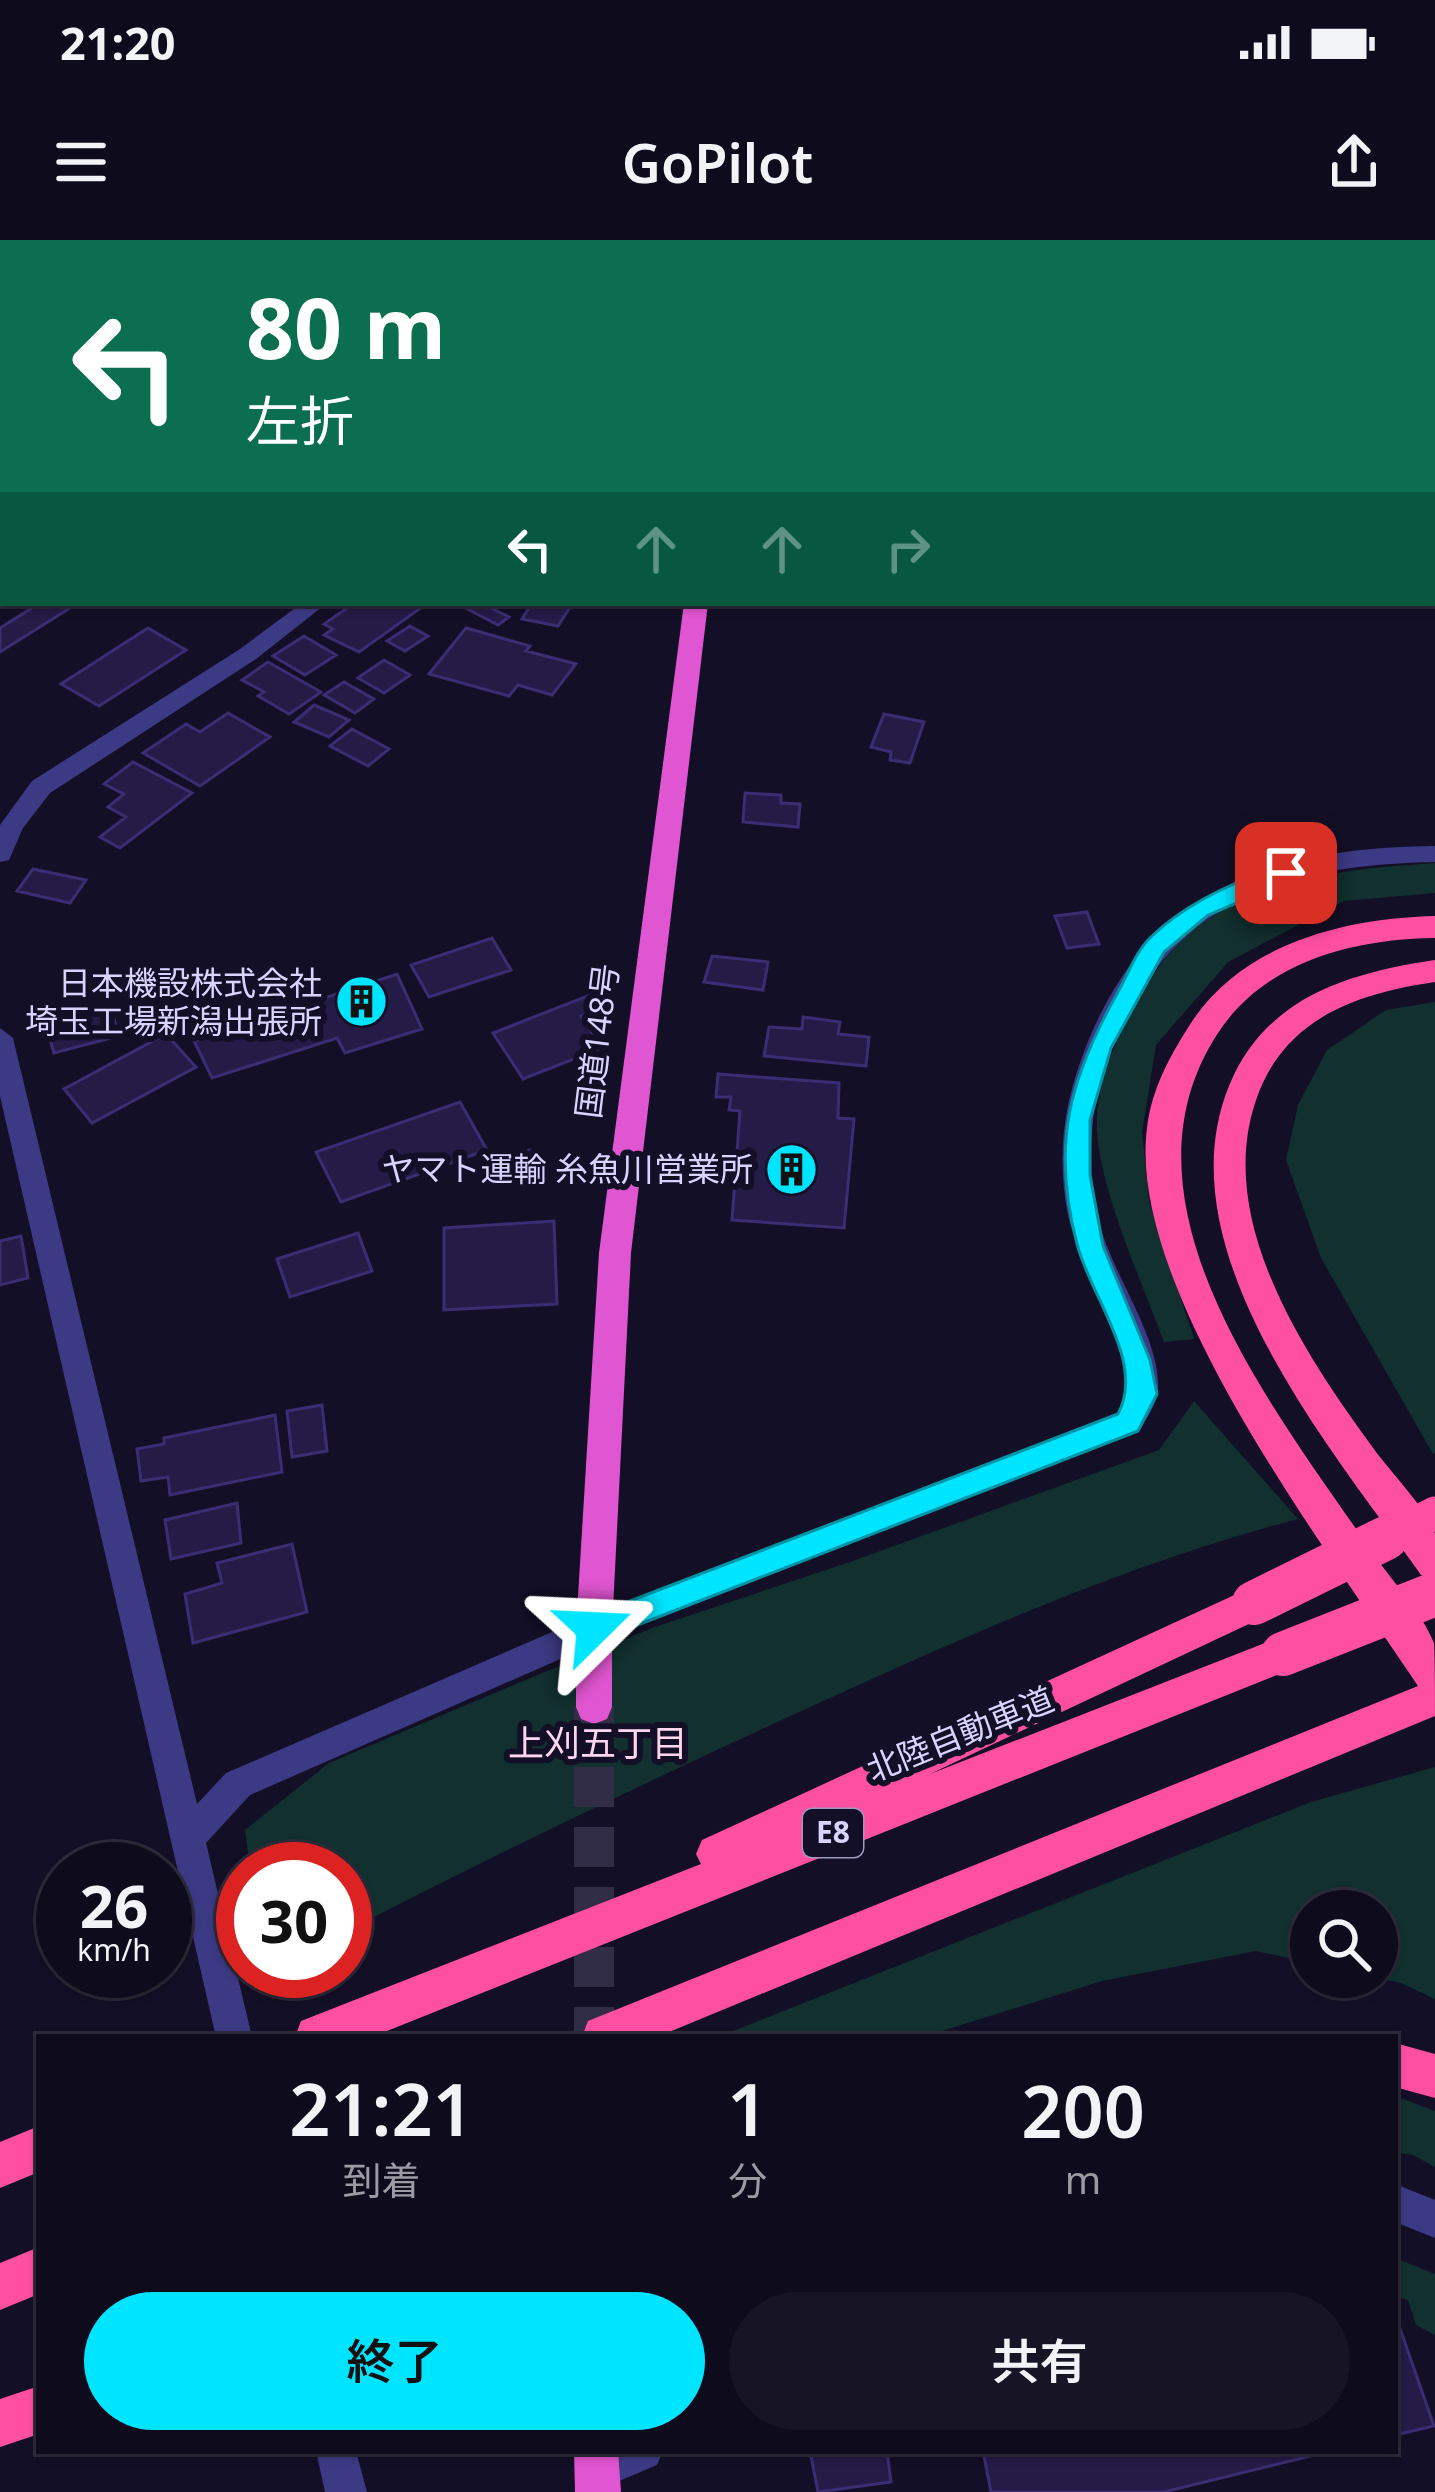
<!DOCTYPE html>
<html lang="ja">
<head>
<meta charset="utf-8">
<style>
  :root { --surface:#0e0b1c; --page:#171425; --text:#f1f3f6; --muted:#9b9ba3; --line:#2e2b3b; --accent:#00e5ff }
  body { margin:0; font-family:"Noto Sans","Noto Sans JP",sans-serif; background:var(--page); color:var(--text); height:100vh; display:flex; flex-direction:column; font-size:45px; white-space:nowrap }
  * { box-sizing:border-box; margin:0 }
  p { font-size:39px; color:var(--muted) }
  .icon { flex:none; width:66px; height:66px; fill:none; stroke:currentColor; stroke-width:2; stroke-linecap:round; stroke-linejoin:round }
  .map { position:relative; flex:1; overflow:hidden }
  .panel { position:absolute; left:36px; top:1794px; width:1362px; height:420px; display:flex; flex-direction:column; background:var(--surface); border-radius:0px; box-shadow:0 3px 9px #0004,0 0 0 3px var(--line) }
  .panel>* { flex:none }
  .top-card { position:absolute; left:0px; top:0px; width:1437px; height:366px; box-shadow:0 3px 9px #0004,0 0 0 3px var(--line); background:#0b6e4f; color:#fff; overflow:hidden }
  .controls { position:absolute; left:1290px; top:1650px; display:grid; gap:24px }
  .controls a { display:grid; place-items:center; width:108px; height:108px; border-radius:50%; background:var(--surface); box-shadow:0 3px 9px #0004,0 0 0 3px var(--line); font-size:60px }
  .speed { position:absolute; left:36px; top:1602px; display:flex; gap:24px; font-size:60px; font-weight:700; text-align:center }
  .speed>* { display:grid; place-content:center; width:156px; height:156px; border-radius:50%; background:var(--surface); box-shadow:0 3px 9px #0004,0 0 0 3px var(--line); line-height:1 }
  .speed small { font-size:30px; font-weight:400 }
  .speed .limit { border:18px solid #d22; background:#fff; color:#111 }
  .pin { position:absolute; display:grid; place-items:center; width:102px; height:102px; color:#fff; margin:-51px; border-radius:24px; box-shadow:0 6px 18px #0006 }
  .me { position:absolute; width:132px; margin:-66px; rotate:69deg; stroke-linejoin:round; filter:drop-shadow(0 0 9px #0008) }
  .turn { display:flex; align-items:center; gap:42px; height:252px; padding:0 48px; font-size:54px }
  .turn .icon { width:156px; height:156px; stroke-width:2.5 }
  .turn b { display:block; font-size:84px; line-height:102px }
  .lanes { display:flex; align-items:center; height:114px; padding:0 48px; background:#0003; justify-content:center; gap:60px; direction:ltr }
  .lanes .off { opacity:.35 }
  .eta { display:flex; justify-content:space-evenly; align-items:center; height:204px; text-align:center }
  .eta b { font-size:72px; font-weight:600; line-height:84px }
  .button { display:flex; gap:24px; margin-top:auto; padding:24px 48px }
  .button a { flex:1; height:138px; border-radius:72px; background:var(--accent); color:#111; font-size:48px; font-weight:600; line-height:138px; text-align:center }
  .button a+a { background:var(--page); color:var(--text) }
  .status { display:flex; justify-content:space-between; align-items:center; height:84px; padding:0 60px; background:var(--surface); direction:ltr }
  .status svg { height:33px; fill:currentColor }
  header { display:flex; justify-content:space-between; align-items:center; height:156px; padding:0 48px; background:var(--surface); font-size:54px; font-weight:600 }
  .map>svg:first-child { display:block }
</style>
</head>
<body>
<div class="status"><b>21:20</b><svg viewBox="0 0 49 12"><path d="M0 12V9h3v3zM5 12V6h3v6zM10 12V3h3v9zM15 12V0h3v12zM26 1h20v11H26zM47 4h2v5h-2z"/></svg></div>
<header><svg class="icon" aria-label="menu" viewBox="0 0 24 24"><path d="M4 6h16M4 12h16M4 18h16"/></svg>GoPilot<svg class="icon" aria-label="share" viewBox="0 0 24 24"><path d="M12 15V3M7 8l5-5 5 5M5 13v7h14v-7"/></svg></header>
<div class="map">
<svg width="1435" height="2252" viewBox="0 0 1435 2252">
  <rect width="100%" height="100%" fill="#130f26"/>
  <path fill="#12302f" d="M1435,623V653L1344,661L1228,722L1156,805L1142,892L1149,961L1194,1099L1164,1102C1143,1044 1092,934 1097,875C1101,833 1116,799 1137,764C1146,749 1155,731 1166,717C1229,640 1343,629 1435,623Z
    M1435,762V1213L1433,1214L1321,1018L1286,920L1298,865L1327,810L1386,770Z
    M1194,1161L1298,1279C1124,1325 960,1398 797,1473C644,1543 494,1615 345,1692V1629H250L245,1590L329,1523L504,1449L652,1388L850,1322L1159,1210Z
    M1435,1527V1759L1401,1743L1374,1737L1377,1671H1311V1723L1256,1711L1102,1741L923,1797H718L1311,1562Z
    M1395,1856L1435,1871V1927L1413,1915L1395,1912Z
    M1395,2018L1435,2034V2095L1416,2085L1408,2060L1395,2056Z"/>
  <path fill="#241b47" stroke="#3b2d73" stroke-width="3" d="M40,363H78L0,412V388Z
    M345,363H415L422,367L359,412L324,395L333,389L324,384L350,366Z
    M456,363H481L509,377L498,385Z
    M532,363H565L572,364L558,386L522,379Z
    M410,386L428,396L405,411L387,401Z
    M148,388L186,410L99,466L61,444Z
    M466,388L530,406L526,411L576,424L552,455L518,445L509,456L429,434Z
    M304,396L336,415L305,435L273,416Z
    M384,420L410,435L384,453L358,438Z
    M268,422L321,452L289,474L258,456L264,452L242,440Z
    M344,442L374,459L355,473L324,455Z
    M314,465L349,480L329,497L294,482Z
    M228,473L270,497L200,546L143,513L186,484L200,492Z
    M884,474L924,482L910,523L890,520L891,512L871,507Z
    M352,489L389,509L368,526L330,506Z
    M133,522L192,553L120,608L100,597L126,577L108,567L124,554L104,544Z
    M745,553L781,555V563L800,564L798,587L743,582Z
    M33,629L86,640L70,663L17,651Z
    M1087,672L1099,704L1067,708L1055,676Z
    M492,698L511,730L429,757L411,725Z
    M712,716L768,722L763,750L704,742Z
    M397,734L422,789L345,813L337,798L212,838L194,801Z
    M595,753L605,767L581,776L602,808L523,839L493,793Z
    M111,769L119,796L54,813L46,786Z
    M803,777L840,782L838,794L869,797L866,826L764,816L769,787L802,789Z
    M166,794L196,827L92,883L64,849Z
    M718,834L839,843L838,878L854,879L844,988L732,980L740,871L729,870L731,857H716Z
    M460,862L487,910L341,962L316,912Z
    M532,910L538,940L493,945L492,915Z
    M554,981L557,1064L444,1070V988Z
    M358,993L372,1031L290,1057L277,1019Z
    M21,996L28,1038L0,1045V1001Z
    M322,1165L327,1211L292,1217L287,1171Z
    M275,1175L282,1232L170,1255L168,1237L141,1241L137,1209L164,1204V1198Z
    M237,1263L241,1303L171,1319L165,1280Z
    M292,1304L307,1372L193,1403L185,1354L222,1343L217,1323Z
    M1395,2074L1434,2186L1395,2195Z
    M810,2211H887L891,2242L818,2252Z
    M983,2211H1331L1164,2252H991Z"/>
  <g fill="none" stroke-linecap="round" stroke-linejoin="round">
    <path stroke="#312d47" stroke-width="40" stroke-dasharray="40 20" stroke-linecap="butt" d="M594,1467V1797"/>
    <path fill="#3d3a85" fill-rule="evenodd" d="M1294,0H1321L1323,3H1296Z
      M1434,29H1435V42H1434Z
      M1434,257H1435V269H1434Z
      M302,363H327L256,419L50,553L23,588L9,620L0,622V585L32,541L240,409Z
      M1435,606V622C1286,625 1170,659 1112,808C1090,864 1085,919 1098,978C1110,1032 1161,1097 1158,1150C1157,1164 1146,1179 1139,1191L606,1399L250,1555L206,1603L252,1797H216L0,856V788L13,798L197,1564L226,1533L582,1379L1117,1173C1148,1123 1080,1031 1068,975C1056,915 1064,861 1087,804C1150,646 1276,608 1435,606Z
      M1395,1944L1435,1960V1998L1395,1982Z
      M316,2211H356L367,2252H325Z
      M598,2211H663L657,2225L593,2252L583,2247L577,2233L583,2219Z"/>
    <path fill="#e055d1" fill-rule="evenodd" d="M501,0H522L524,3H503Z
      M684,363H708L631,1013L612,1389V1467L607,1479L594,1484L581,1479L576,1467V1389L599,1013Z
      M574,2211H618L621,2252H575Z"/>
    <path fill="#ff4fa3" fill-rule="evenodd" d="M1435,676V698C1354,699 1265,721 1218,793C1106,964 1277,1172 1372,1312C1391,1340 1421,1371 1434,1403C1435,1422 1435,1455 1435,1476L657,1797H582L588,1781L1418,1446C1330,1313 1126,1049 1147,888C1152,847 1171,814 1193,780C1245,703 1346,678 1435,676Z
      M1435,720V742C1360,753 1289,776 1259,852C1210,976 1305,1115 1376,1212C1391,1232 1429,1272 1435,1294C1435,1307 1435,1326 1435,1340L1421,1335C1331,1208 1162,1010 1229,846C1265,758 1347,733 1435,720Z
      M1254,1346L1268,1351L1273,1363L1268,1375L930,1534L1283,1396L1297,1401L1303,1414L1297,1427L372,1797H295L301,1781L701,1624L696,1614L702,1600Z
      M1395,1803L1435,1814V1858L1395,1847Z
      M39,1886V1932L0,1948V1902Z
      M39,2007V2054L0,2070V2023Z
      M39,2146V2194L0,2207V2159Z"/>
    <path stroke="#ff4fa3" stroke-width="33" d="M1379,1301L1435,1273"/>
    <path stroke="#ff4fa3" stroke-width="44" d="M1254,1363L1386,1298
      M1283,1414L1435,1354"/>
  </g>
  <path fill="#00e5ff" stroke="#0095a6" stroke-width="3" d="M1286,625L1294,627V639L1208,675L1164,712L1111,808L1090,880V935L1103,1006L1150,1120L1157,1154L1138,1191L604,1398L594,1402L583,1398L579,1388L583,1379L1118,1174C1146,1122 1090,1056 1077,1004C1051,905 1069,839 1118,752C1128,734 1136,711 1151,697C1187,662 1237,640 1286,625Z"/>
  <defs>
    <symbol id="building-disc" viewBox="-11 -11 22 22"><circle r="9.5" fill="#00e5ff" stroke="#130f26"/><path d="M-4-6H4V6H1V3H-1V6H-4ZM-2.5-4.3h1.7v1.8h-1.7ZM.8-4.3h1.7v1.8H.8ZM-2.5-1h1.7V.8h-1.7ZM.8-1h1.7V.8H.8Z" fill="#111"/></symbol>
  </defs>
  <g fill-rule="evenodd">
    <use href="#building-disc" x="332" y="732" width="59" height="59"/>
    <use href="#building-disc" x="762" y="900" width="59" height="59"/>
  </g>
  <g text-anchor="middle" stroke-width="12" stroke-linejoin="round" paint-order="stroke">
    <rect fill="#130f26" stroke="#9e99be" stroke-width="3" x="803" y="1569" width="60" height="48" rx="9"/>
    <g font-size="30" font-weight="bold" fill="#d9d4ff">
      <text x="833" y="1603">E8</text>
    </g>
    <g font-size="33" fill="#d9d4ff" stroke="#130f26" text-anchor="end">
      <text x="322" y="755">日本機設株式会社<tspan x="322" dy="38">埼玉工場新潟出張所</tspan></text>
      <text x="753" y="941">ヤマト運輸 糸魚川営業所</text>
    </g>
    <g font-size="33" fill="#d9d4ff" stroke="#130f26">
      <text transform="translate(597 801) rotate(-83)" y="12">国道148号</text>
      <text transform="translate(960 1494) rotate(-22)" y="12">北陸自動車道</text>
    </g>
    <g font-size="36" fill="#ffd6f0" stroke="#130f26">
      <text x="598" y="1516">上刈五丁目</text>
    </g>
  </g>
</svg>
<div class="controls">
<a><svg class="icon" aria-label="search" viewBox="0 0 24 24"><circle cx="10" cy="10" r="6"/><path d="M15 15l6 6"/></svg></a>
</div>
<div class="speed"><div>26<small>km/h</small></div><div class="limit">30</div></div>
<div class="pin" style="left:1286px;top:633px;background:#d93025"><svg class="icon" aria-label="arrive" viewBox="0 0 24 24"><path d="M6 21V4h12l-3 4 3 4H6"/></svg></div>
<svg class="me" style="left:594px;top:1388px" viewBox="-20 -20 40 40"><path d="M0-17L14 15 0 8-14 15z" fill="#00e5ff" stroke="#fff" stroke-width="4"/></svg>
<div class="top-card">
<div class="turn"><svg class="icon" aria-label="left" viewBox="0 0 24 24"><path d="M17 20v-9H6M10 6l-5 5 5 5"/></svg><div><b>80 m</b>左折</div></div>
<div class="lanes"><svg class="icon" aria-label="left" viewBox="0 0 24 24"><path d="M17 20v-9H6M10 6l-5 5 5 5"/></svg><svg class="icon off" aria-label="ahead" viewBox="0 0 24 24"><path d="M12 20V5M6 11l6-6 6 6"/></svg><svg class="icon off" aria-label="ahead" viewBox="0 0 24 24"><path d="M12 20V5M6 11l6-6 6 6"/></svg><svg class="icon off" aria-label="right" viewBox="0 0 24 24"><path d="M7 20v-9h11M14 6l5 5-5 5"/></svg></div>
</div>
<section class="panel">
<div class="eta">
<div><b>21:21</b><p>到着</p></div>
<div><b>1</b><p>分</p></div>
<div><b>200</b><p>m</p></div>
</div>
<div class="button"><a>終了</a><a>共有</a></div>
</section>
</div>
</body>
</html>
